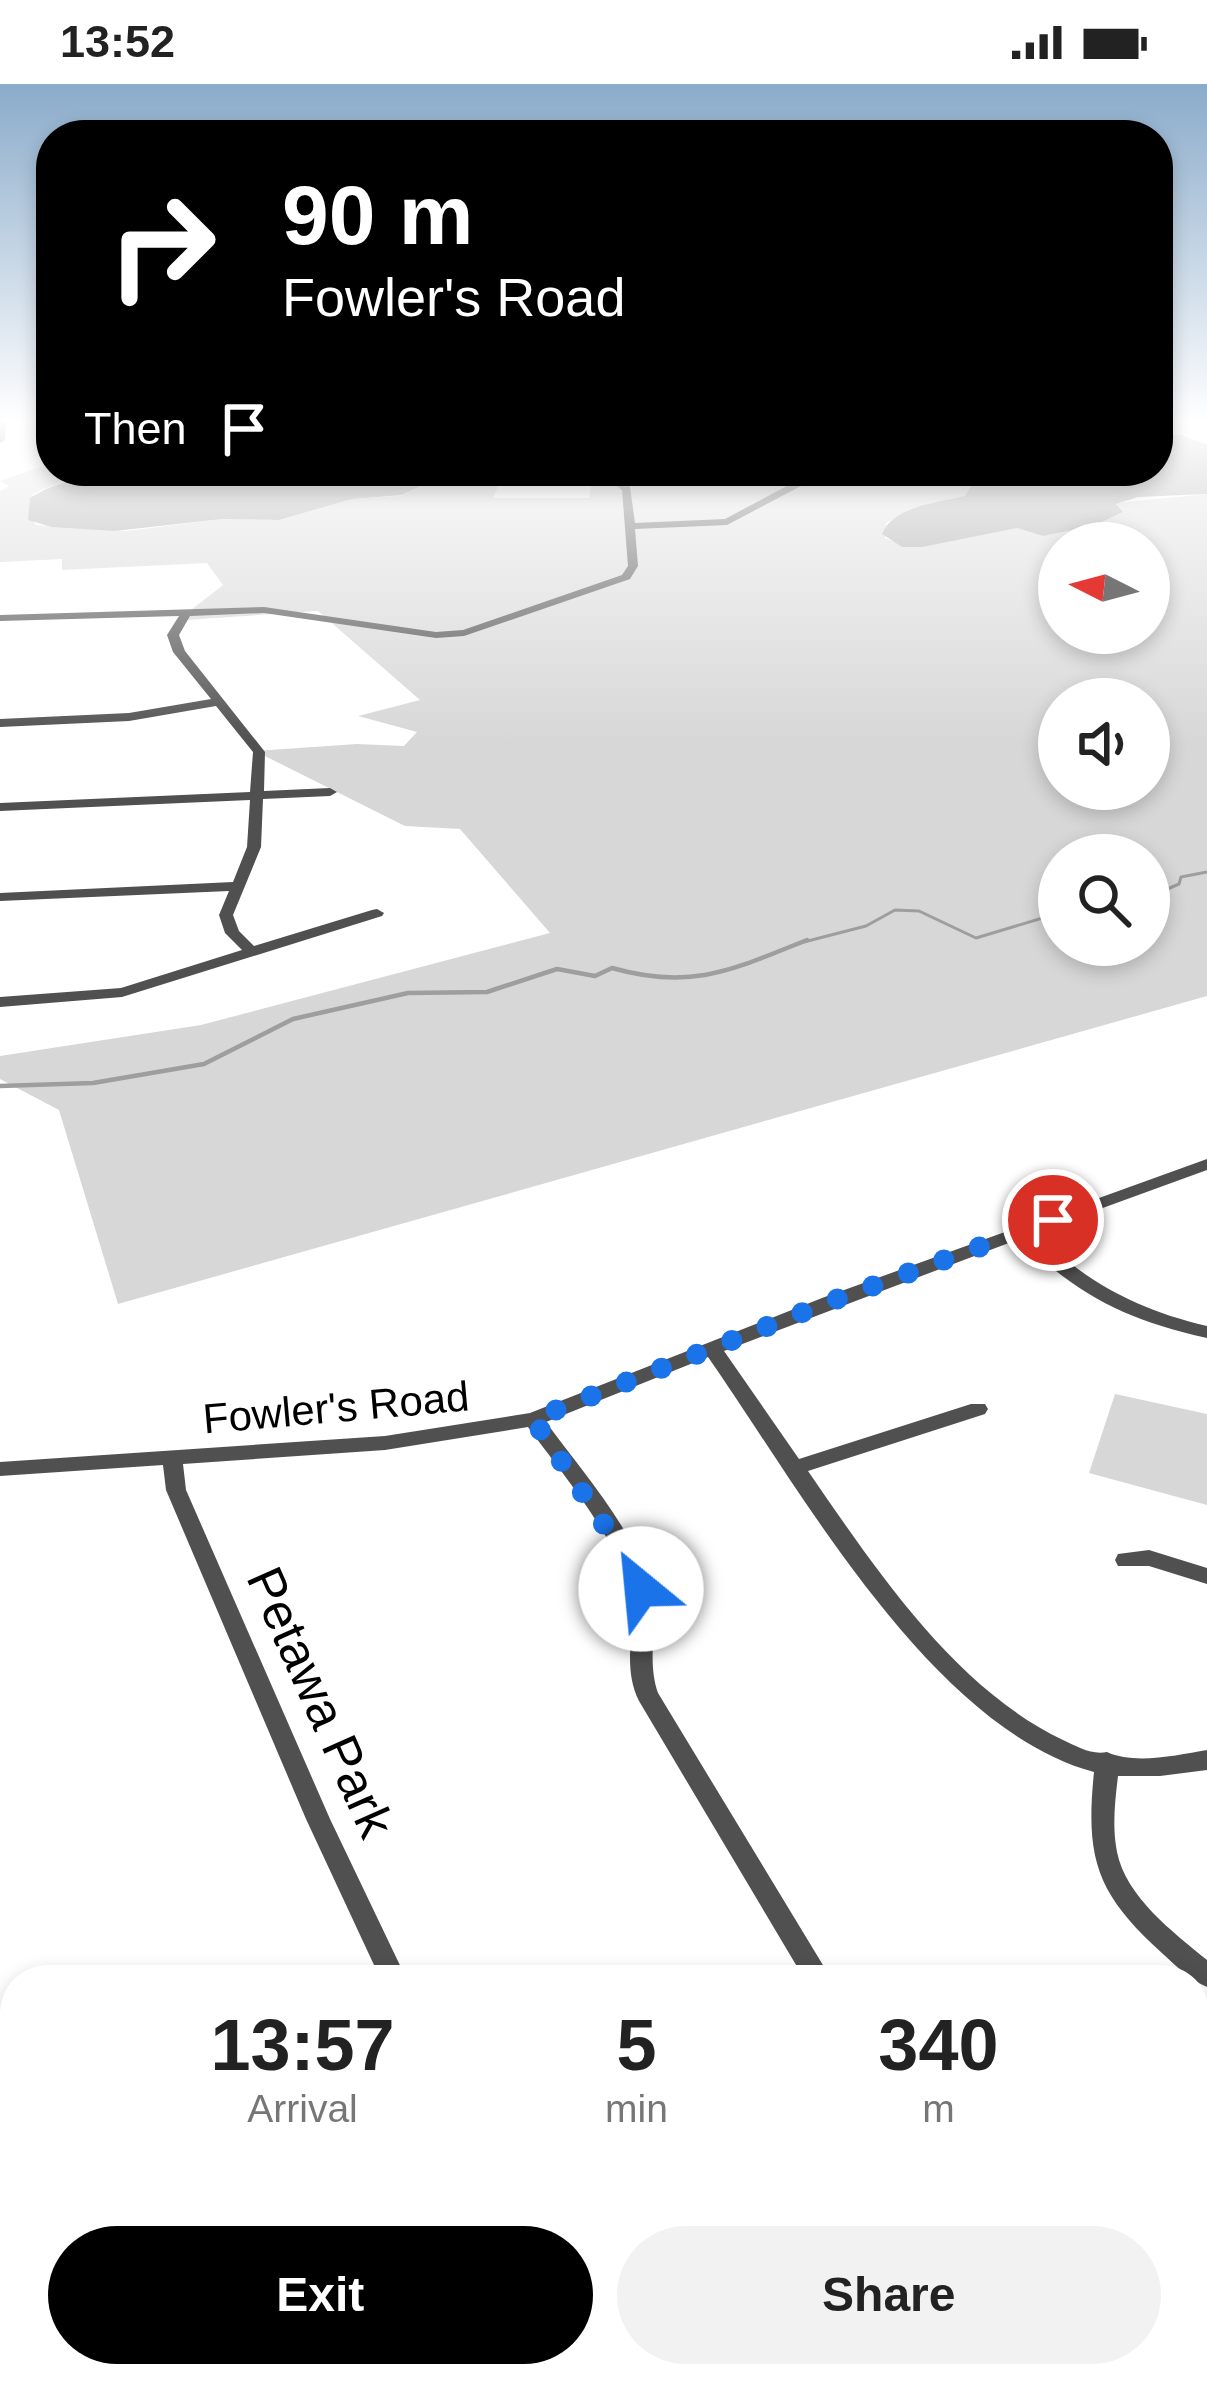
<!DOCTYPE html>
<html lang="en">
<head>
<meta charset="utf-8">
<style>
  :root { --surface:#fff; --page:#f2f2f2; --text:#222; --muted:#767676; --accent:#000 }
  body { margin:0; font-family:Helvetica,sans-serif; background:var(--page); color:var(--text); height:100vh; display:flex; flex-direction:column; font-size:45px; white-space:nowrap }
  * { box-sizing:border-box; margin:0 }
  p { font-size:39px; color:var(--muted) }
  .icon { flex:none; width:66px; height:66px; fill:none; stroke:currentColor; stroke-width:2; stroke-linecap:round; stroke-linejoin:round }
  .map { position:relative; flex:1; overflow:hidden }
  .details { position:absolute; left:0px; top:1881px; width:1209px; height:423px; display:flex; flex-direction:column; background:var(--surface); border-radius:48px 48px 0 0; box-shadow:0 6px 18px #0003 }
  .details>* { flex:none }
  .banner { position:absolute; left:36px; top:36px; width:1137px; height:366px; border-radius:48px; box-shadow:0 6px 18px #0003; background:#000; color:#fff; overflow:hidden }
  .needle { width:78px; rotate:276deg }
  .buttons { position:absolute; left:1038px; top:438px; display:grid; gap:24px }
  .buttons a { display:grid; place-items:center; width:132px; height:132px; border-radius:50%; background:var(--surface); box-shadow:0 6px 18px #0003; font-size:60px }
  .pin { position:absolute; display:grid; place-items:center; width:102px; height:102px; color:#fff; margin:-51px; border:6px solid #fff; border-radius:50%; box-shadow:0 3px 12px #0007 }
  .me { position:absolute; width:132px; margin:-66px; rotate:332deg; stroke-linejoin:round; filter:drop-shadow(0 0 9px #0008) }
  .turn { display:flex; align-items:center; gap:42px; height:252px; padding:0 48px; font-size:54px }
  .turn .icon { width:156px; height:156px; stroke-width:2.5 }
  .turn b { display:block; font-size:84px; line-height:102px }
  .then { display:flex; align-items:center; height:114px; padding:0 48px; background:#0003; gap:24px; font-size:45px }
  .eta { display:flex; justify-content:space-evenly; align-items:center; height:204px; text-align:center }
  .eta b { font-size:72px; font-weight:700; line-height:84px }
  .cta { display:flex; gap:24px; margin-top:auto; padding:24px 48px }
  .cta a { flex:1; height:138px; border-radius:72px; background:var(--accent); color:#fff; font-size:48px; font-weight:700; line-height:138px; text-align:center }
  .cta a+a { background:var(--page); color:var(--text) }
  .status { display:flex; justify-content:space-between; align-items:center; height:84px; padding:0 60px; background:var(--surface); direction:ltr }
  .status svg { height:33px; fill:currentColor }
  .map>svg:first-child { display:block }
</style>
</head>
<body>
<div class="status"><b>13:52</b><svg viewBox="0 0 49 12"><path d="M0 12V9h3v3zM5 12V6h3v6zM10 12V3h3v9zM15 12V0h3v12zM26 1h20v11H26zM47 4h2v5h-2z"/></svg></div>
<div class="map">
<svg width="1207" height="2303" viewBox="0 0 1207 2303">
  <rect width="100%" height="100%" fill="#fff"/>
  <path fill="#d7d7d7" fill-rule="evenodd" d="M51,379V387H122C90,393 61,394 32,411L30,431L36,441L127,447L222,435L279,436L352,415L402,412L427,399L483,388L503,390L493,414H589L594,387H1013L979,389L966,412L908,426L886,439L885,454L908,463L1017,444L1043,452L1093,442L1122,428L1116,419L1207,410V912L118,1220L59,1026L0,995V972L201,941L550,849L460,745L405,742L255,667L357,660L404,662L417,648L358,632L420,616L318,527L186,536L191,526L223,501L207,479L62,486V475L0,478V407L9,402L0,397ZM1059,459H1149V549H1059ZM1059,615H1149V705H1059ZM1059,771H1149V861H1059Z
    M1115,1310L1207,1330V1421L1089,1389Z"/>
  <path fill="#9e9e9e" d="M1158,351H1180L1207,360V410L1138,413L1116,420L1123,428L1093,442L1043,452L1017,444L922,463H902L882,450C893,422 937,419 965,412L979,389L1158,387Z
    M122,387H484L427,399L402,411L352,415L279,436L222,435L115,447L52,443L28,436L30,414C59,395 89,394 122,387Z"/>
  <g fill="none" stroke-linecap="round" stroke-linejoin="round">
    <path stroke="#9e9e9e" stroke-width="3" d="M1149,813L1179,800L1181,793L1207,788
      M1149,831V837
      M800,859L866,842L895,826L919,827L976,854L1059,829"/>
    <path stroke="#9e9e9e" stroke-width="4.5" d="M0,1002L93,999L204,980L293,935L408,909L487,908L557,885L595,892L612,884C693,907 734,885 807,856"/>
    <path fill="#505050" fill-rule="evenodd" d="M0,336H6L5,356L0,359Z
      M598,387H609L630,403L635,439L725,435L796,397L877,387H907L801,402L727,441L635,445L638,482L630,495L464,552L436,554L264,529L190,532L179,551L185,567L265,668L264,707L330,704L337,708L330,712L263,715L261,763L233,831L239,847L254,862L372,826L377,825L384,829L382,832L122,913L0,923V913L121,904L242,866L225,849L219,831L229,807L0,817V809L233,798L247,763L250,716L0,727V719L250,708L253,668L216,622L129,637L0,643V635L129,629L211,615L173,568L167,551L179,532L0,537V531L264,523L436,548L463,546L622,491L628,482L622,406Z
      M1207,1075V1086L1034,1149C1089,1199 1135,1225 1207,1242V1254C1124,1235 1081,1213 1019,1155L724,1267L799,1375L971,1320H985L988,1325L985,1330L808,1387C875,1484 954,1604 1063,1656C1078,1663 1091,1671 1107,1668C1135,1681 1177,1671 1207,1666V1686L1160,1692H1118C1115,1717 1112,1743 1117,1768C1126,1813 1173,1848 1207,1876V1903C1190,1896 1176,1882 1163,1870C1097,1810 1085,1776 1094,1688C931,1644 801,1406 708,1273L546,1338C581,1386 636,1448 651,1506C659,1540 646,1575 658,1609L832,1896H805L639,1617C621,1581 637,1545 629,1508C619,1456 560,1387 528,1343L385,1366L183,1380L186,1406L330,1735L407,1896H381L306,1735L166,1406L163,1381L0,1392V1378L385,1352L530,1329L822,1214Z
      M1149,1466L1207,1484V1500L1149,1482H1118L1115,1476L1118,1470Z
      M0,2022H15V2048H0Z
      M15,2283V2289H50L46,2300L39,2303H0V2290Z
      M555,2289H586L592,2303H561Z
      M1048,2289H1078L1081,2303H1051Z"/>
  </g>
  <linearGradient id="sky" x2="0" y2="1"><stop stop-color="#8aabca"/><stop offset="0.51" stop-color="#fff"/><stop offset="1" stop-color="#fff" stop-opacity="0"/></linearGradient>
  <rect width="1207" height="659" fill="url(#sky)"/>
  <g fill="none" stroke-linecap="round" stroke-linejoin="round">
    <path stroke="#1a73e8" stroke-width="21" stroke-dasharray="0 37.8" d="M641,1505L635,1487L533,1335L829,1218L1053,1136"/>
  </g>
  <g text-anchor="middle" stroke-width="9" stroke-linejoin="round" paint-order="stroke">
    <g font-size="42" fill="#000" stroke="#fff">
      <text transform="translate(336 1323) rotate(-5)" y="15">Fowler's Road</text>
    </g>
    <g font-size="51" fill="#000" stroke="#fff">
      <text transform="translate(321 1618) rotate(66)" y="18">Petawa Park</text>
    </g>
  </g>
</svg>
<div class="buttons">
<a><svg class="needle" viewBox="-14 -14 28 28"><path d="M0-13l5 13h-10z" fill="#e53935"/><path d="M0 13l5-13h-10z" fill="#767676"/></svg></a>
<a><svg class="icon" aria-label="sound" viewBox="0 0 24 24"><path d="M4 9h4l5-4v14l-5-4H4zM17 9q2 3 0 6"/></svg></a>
<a><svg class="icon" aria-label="search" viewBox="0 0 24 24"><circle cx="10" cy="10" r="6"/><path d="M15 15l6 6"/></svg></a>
</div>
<div class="pin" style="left:1053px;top:1136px;background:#d93025"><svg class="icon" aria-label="arrive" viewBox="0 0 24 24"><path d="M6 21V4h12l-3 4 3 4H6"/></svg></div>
<svg class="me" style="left:641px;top:1505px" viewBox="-20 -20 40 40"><circle r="19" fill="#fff"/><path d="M0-13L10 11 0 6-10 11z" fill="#1a73e8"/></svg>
<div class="banner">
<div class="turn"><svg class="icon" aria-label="right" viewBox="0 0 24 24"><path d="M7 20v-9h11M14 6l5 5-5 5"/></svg><div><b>90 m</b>Fowler's Road</div></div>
<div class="then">Then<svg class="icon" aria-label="arrive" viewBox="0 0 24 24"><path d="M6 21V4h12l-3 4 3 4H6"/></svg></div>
</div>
<section class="details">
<div class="eta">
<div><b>13:57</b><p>Arrival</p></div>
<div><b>5</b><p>min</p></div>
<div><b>340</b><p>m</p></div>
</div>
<div class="cta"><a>Exit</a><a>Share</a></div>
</section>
</div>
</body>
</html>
